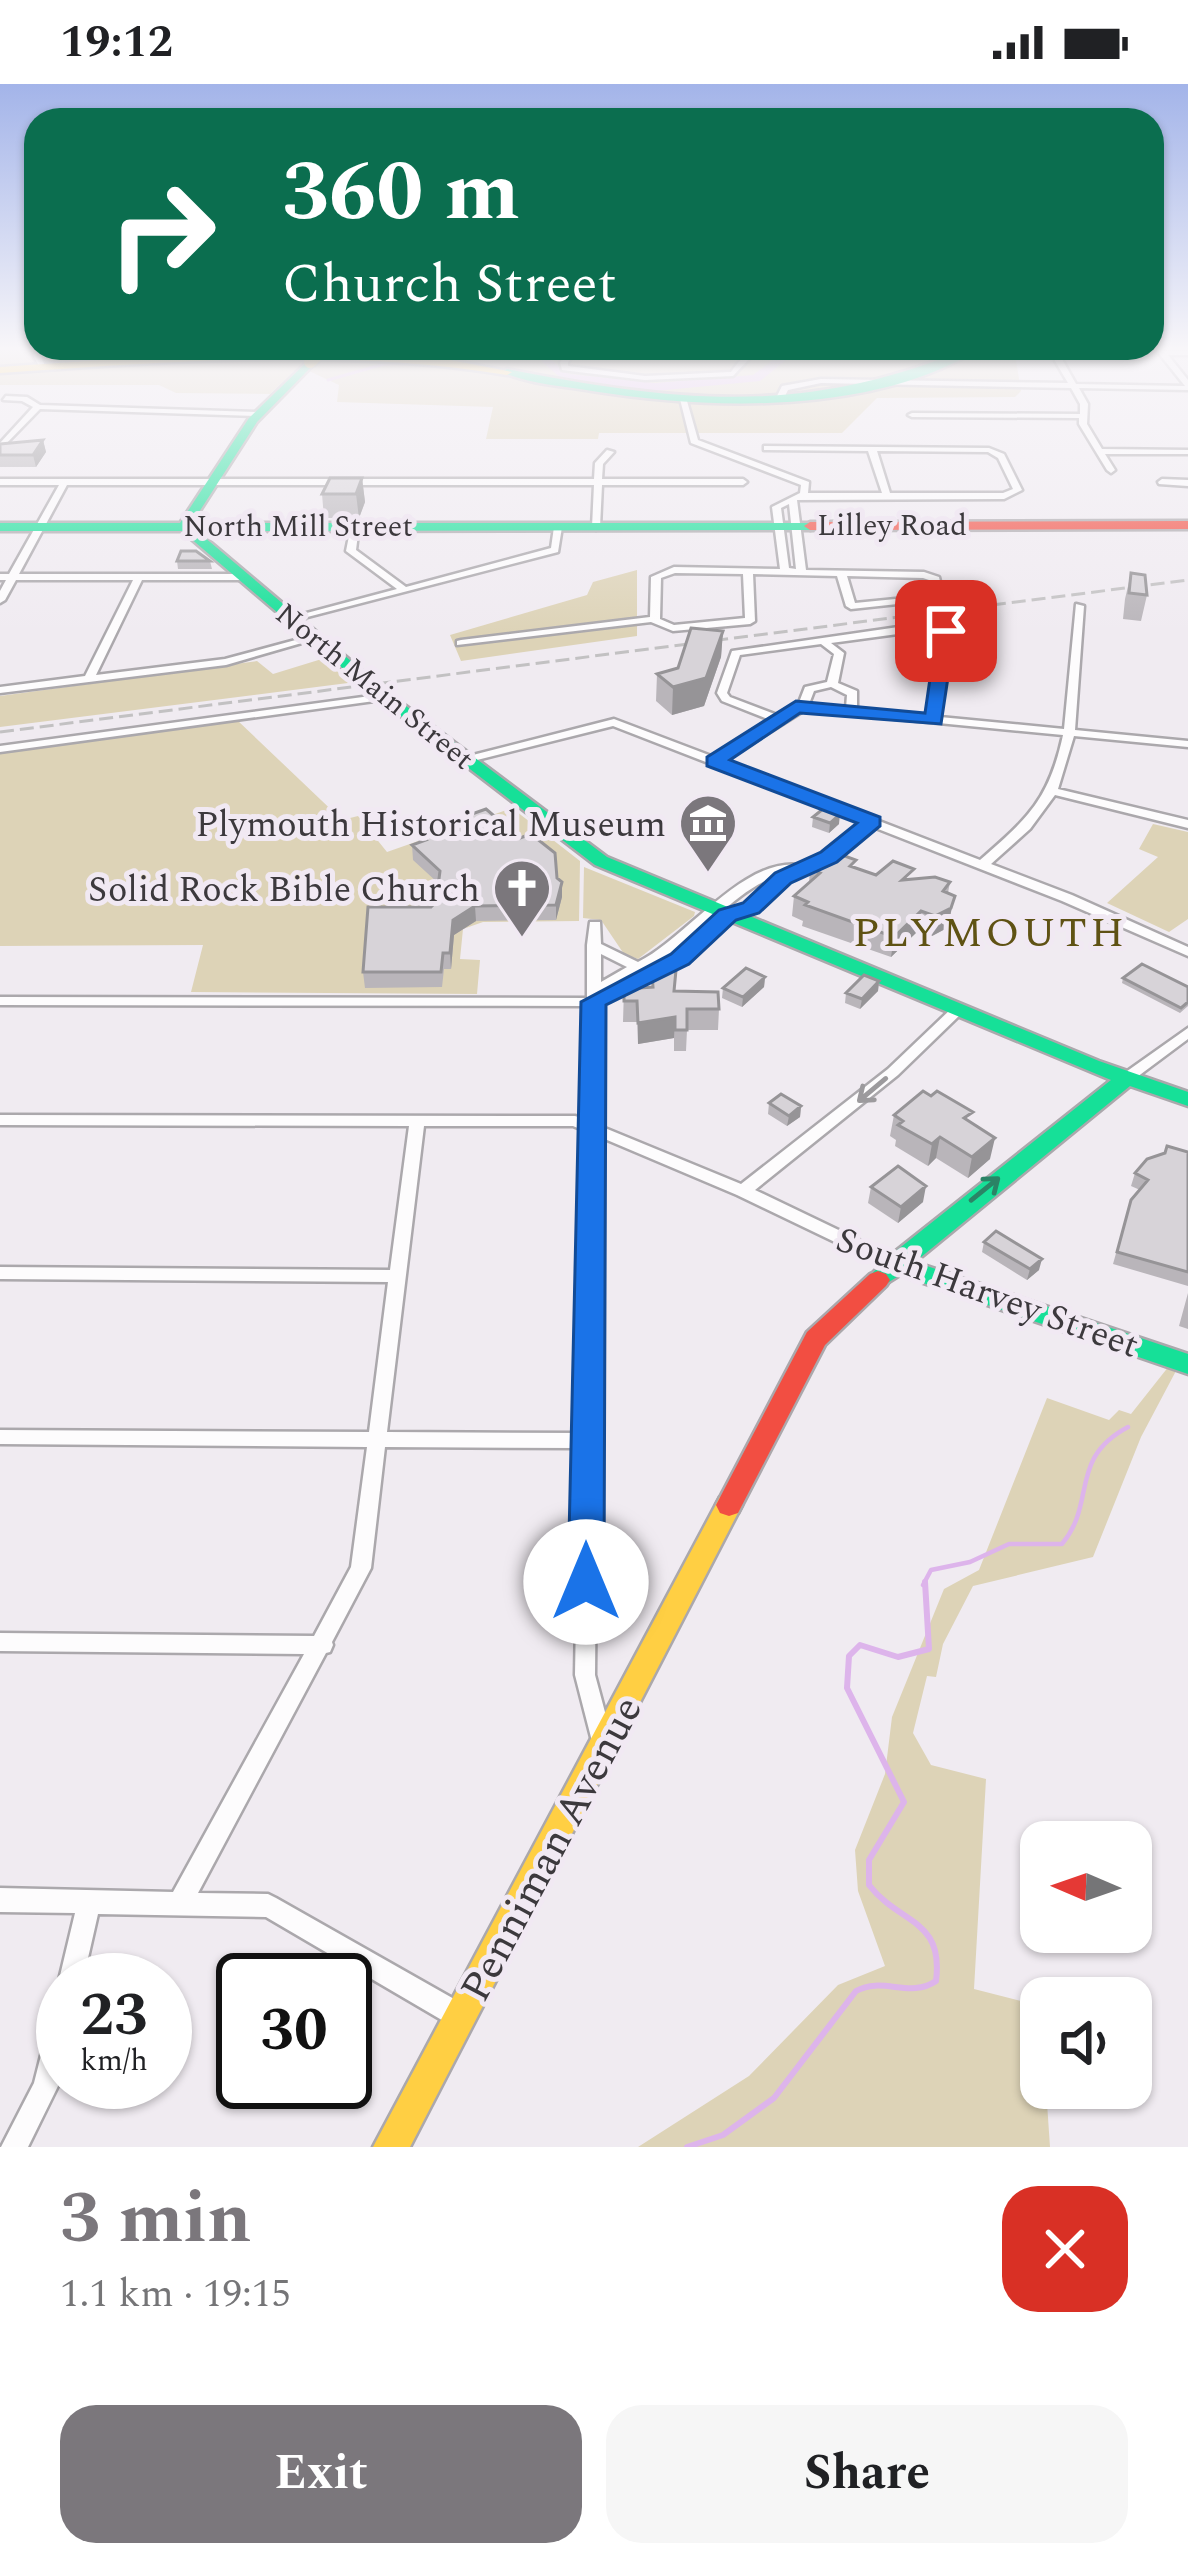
<!DOCTYPE html>
<html lang="en">
<head>
<meta charset="utf-8">
<style>
  :root { --surface:#fff; --page:#f6f6f6; --text:#202124; --muted:#757577; --accent:#7b777c }
  body { margin:0; font-family:Spectral,serif; background:var(--page); color:var(--text); height:100vh; display:flex; flex-direction:column; font-size:45px; white-space:nowrap }
  * { box-sizing:border-box; margin:0 }
  p { font-size:39px; color:var(--muted) }
  .icon { flex:none; width:66px; height:66px; fill:none; stroke:currentColor; stroke-width:2; stroke-linecap:round; stroke-linejoin:round }
  .map { position:relative; height:2063px; overflow:hidden }
  .details { display:flex; flex-direction:column; background:var(--surface); flex:1 }
  .details>* { flex:none }
  .guide { position:absolute; left:24px; top:24px; width:1140px; height:252px; border-radius:36px; box-shadow:0 3px 9px #0004; background:#0b6e4f; color:#fff; overflow:hidden }
  .needle { width:78px; rotate:272deg }
  .controls { position:absolute; left:1020px; top:1737px; display:grid; gap:24px }
  .controls a { display:grid; place-items:center; width:132px; height:132px; border-radius:24px; background:var(--surface); box-shadow:0 3px 9px #0004; font-size:60px }
  .speed { position:absolute; left:36px; top:1869px; display:flex; gap:24px; font-size:60px; font-weight:700; text-align:center }
  .speed>* { display:grid; place-content:center; width:156px; height:156px; border-radius:50%; background:var(--surface); box-shadow:0 3px 9px #0004; line-height:1 }
  .speed small { font-size:30px; font-weight:400 }
  .speed .limit { border:6px solid #111; border-radius:18px; background:#fff; color:#111 }
  .pin { position:absolute; display:grid; place-items:center; width:102px; height:102px; color:#fff; margin:-51px; border-radius:24px; box-shadow:0 6px 18px #0006 }
  .me { position:absolute; width:132px; margin:-66px; rotate:0deg; stroke-linejoin:round; filter:drop-shadow(0 0 9px #0008) }
  .turn { display:flex; align-items:center; gap:42px; height:252px; padding:0 60px; font-size:54px }
  .turn .icon { width:156px; height:156px; stroke-width:2.5 }
  .turn b { display:block; font-size:84px; line-height:102px }
  .round { display:grid; place-items:center; flex:none; width:126px; height:126px; border-radius:36px; background:var(--page) }
  .overview { display:flex; align-items:center; justify-content:space-between; height:204px; padding:0 60px }
  h1 { font-size:72px; font-weight:700; line-height:90px; color:var(--accent) }
  .button { display:flex; gap:24px; margin-top:auto; padding:24px 60px }
  .button a { flex:1; height:138px; border-radius:36px; background:var(--accent); color:#fff; font-size:48px; font-weight:700; line-height:138px; text-align:center }
  .button a+a { background:var(--page); color:var(--text) }
  .status { display:flex; justify-content:space-between; align-items:center; height:84px; padding:0 60px; background:var(--surface); direction:ltr }
  .status svg { height:33px; fill:currentColor }
  .map>svg:first-child { display:block }
</style>
</head>
<body>
<div class="status"><b>19:12</b><svg viewBox="0 0 49 12"><path d="M0 12V9h3v3zM5 12V6h3v6zM10 12V3h3v9zM15 12V0h3v12zM26 1h20v11H26zM47 4h2v5h-2z"/></svg></div>
<div class="map">
<svg width="1188" height="2063" viewBox="0 0 1188 2063">
  <rect width="100%" height="100%" fill="#f0ebf1"/>
  <path fill="#ddd3b7" d="M0,262L1014,264L1021,307L1015,313L877,314L842,349H599L598,355H486L493,323L337,318L339,301L309,287H294L270,310L176,309L159,301H0Z
    M637,486V552L461,577L450,551L587,511L593,498Z
    M325,574L348,599L0,643V612L257,577L273,590Z
    M237,636L342,736L358,732L387,768L512,724L580,777L579,837L483,838L463,845L460,875L480,876L477,910L191,908L203,861L0,862V667Z
    M1153,740L1188,748V835L1169,848L1107,819L1158,773L1139,765Z
    M584,783L695,828L694,832L638,875L624,870L601,836L583,834Z
    M1169,1282L1177,1285L1141,1353L1093,1473L973,1502L943,1560L936,1593L927,1592L913,1649L931,1681L986,1695L974,1905L1041,1922V2004H1046L1050,2063H638L749,1992L838,1901L885,1882L858,1807L855,1766L885,1690L892,1633L944,1505L979,1486L1047,1314L1109,1336L1119,1326L1131,1330Z"/>
  <g fill="none" stroke-linecap="round" stroke-linejoin="round">
    <path stroke="#ddb4eb" stroke-width="3" d="M328,296L384,280L427,278"/>
    <path stroke="#ddb4eb" stroke-width="4.5" d="M923,1501L931,1486L970,1478L1009,1460H1062C1097,1418 1068,1375 1128,1343"/>
    <path stroke="#ddb4eb" stroke-width="6" d="M687,2063L723,2051L774,2014L856,1907C883,1892 910,1915 936,1897C944,1834 900,1841 869,1801V1776L904,1718L847,1604L849,1572L860,1561L898,1573L929,1565L925,1498"/>
    <path fill="#ddb4eb" fill-rule="evenodd" d="M396,264L541,268L570,290L655,299L753,291L778,272L798,264H815L786,276L760,297L655,307L563,296L538,274L402,267Z"/>
    <defs>
      <path id="street" d="M29,262L38,264L46,285H40Z
        M1153,262H1161L1165,267H1188V271H1168L1188,296V306L1079,304L1088,320L1087,340L1102,365L1188,366V370H1105L1115,386L1111,389L1107,386L1079,340V334L912,333L908,331L912,329L1080,330V320L1071,304L821,299L788,306L782,318L775,316L782,302L821,295L1068,299L1055,277V264H1063V277L1076,300L1185,302Z
        M574,264H582L568,278V282L645,292L731,288C746,268 750,264 777,264L751,273L733,292L645,296L562,286L560,278Z
        M6,312L27,313L40,321L259,328L263,330L259,332L40,325L0,366V359L33,323L22,317L3,316Z
        M680,315L687,317L698,356L809,398L808,409H882L868,367L767,366H764V362L989,364L1004,370L1022,406L1004,415L797,416L806,486L924,488L939,493L944,515L851,525L846,522L837,492L753,490L755,537L750,540L673,547L651,538L457,561V557L461,556L650,533L651,493L674,483L780,485L772,423L800,409L801,401L691,359ZM877,367L988,368L998,374L1013,405L1003,409H890ZM789,420L796,485L789,484L781,424ZM675,489L743,490L745,534L674,541L660,535L661,494ZM847,492L923,494L932,497L936,511L855,519Z
        M607,366L614,368L603,380L602,395H743L747,398L743,401H602L600,443L596,446L592,443L594,401H67L19,490H240L245,493L240,496H142L96,591L225,575L314,551L319,554L226,581L0,609V603L85,592L133,496H16L5,516L0,519V507L6,496H0V490H9L59,401H0V395H594L595,379Z
        M1162,395L1188,396V402L1159,400L1158,398Z
        M355,439L359,442L356,466L406,503L551,464L554,443L558,440L562,443L558,468L288,538V534L397,505L346,467L351,442Z
        M1076,520L1084,522L1075,646L1188,657V663L1074,652L1058,705L1188,736V744L1055,711L1030,745L991,780L1072,811L1188,863V872L1062,817L873,743L833,776L787,797L756,827L733,834L685,878L601,920L600,1042L741,1100L888,985L952,924H962L964,927L898,991L755,1106L901,1176L903,1180L901,1184H889L737,1111L600,1053L595,1591L613,1658L610,1665L602,1668L594,1665L575,1591L579,1364L385,1363L371,1484L332,1558L333,1561L330,1568L326,1569L198,1809L268,1810L276,1814L470,1924L473,1933L470,1942L461,1945L452,1942L266,1833L98,1830L83,1896H63V1904L59,1896L75,1829L0,1828V1804L173,1808L304,1570L0,1567V1549L314,1552L351,1483L367,1363L0,1360V1346L369,1348L388,1198L0,1195V1183L390,1186L409,1042L0,1041V1031L575,1032L585,1035L587,922L0,921V913L587,914V861L590,838H600L601,860L638,878C687,854 743,773 800,781L825,770L863,739L613,642L465,679L461,678V674L614,635L714,673L773,637L722,617L717,609L732,567L926,539L948,542L952,551L940,633L1064,645ZM930,545L940,547L941,556L929,548ZM920,547V551L940,564L929,632L857,625V607L838,599L844,569L831,559ZM821,560L834,570L827,598L805,603L798,621L780,632L730,613L727,609L740,571ZM831,603L847,611L846,624L809,620L814,607ZM805,626L1063,651C1049,716 1028,734 980,776L724,677ZM782,790L746,821L723,828L675,872L611,904C622,895 632,892 644,887C654,883 666,874 675,867C712,841 738,804 782,790ZM601,870L627,883L601,898ZM424,1042H573L585,1047L579,1349L387,1348Z
        M385,610L390,613L389,615L0,668V662Z
        M1188,944V955L1133,996H1123L1121,993L1123,990Z
        M63,1917V1982L58,2002L28,2063H1L34,1999L54,1920Z"/>
      <path id="fast" d="M968,264H981C874,331 712,326 592,307C563,302 528,300 502,288L507,285C676,318 805,333 968,264Z
        M310,275L314,280L257,338L192,439H814V445L810,446L197,447L390,610L607,773L1099,977L1188,1008V1022L1130,1002L915,1178L1188,1270V1290L900,1191L878,1205L870,1202L866,1196L887,1174L1111,996L595,781L380,616L182,447H0V439H180L249,334Z"/>
      <path id="slow" d="M318,267L445,275L512,288L507,291C338,263 170,278 0,289V283L190,270Z
        M729,1410L738,1413L742,1421L410,2063H373L720,1413Z"/>
      <path id="jam" d="M1188,437V445L810,446L804,442L810,438Z
        M878,1187L886,1190L890,1196L886,1202L825,1261L738,1429L729,1432L720,1429L716,1421L807,1248L870,1190Z"/>
    </defs>
    <use href="#street" stroke="#aba8ac" stroke-width="5"/>
    <use href="#fast" stroke="#aba8ac" stroke-width="5"/>
    <use href="#slow" stroke="#aba8ac" stroke-width="5"/>
    <use href="#jam" stroke="#aba8ac" stroke-width="5"/>
    <use href="#street" fill="#fdfcfd" fill-rule="evenodd"/>
    <use href="#fast" fill="#16e098" fill-rule="evenodd"/>
    <use href="#slow" fill="#ffcf43" fill-rule="evenodd"/>
    <use href="#jam" fill="#f24e42" fill-rule="evenodd"/>
    <path stroke="#c2c1c2" stroke-width="3" stroke-dasharray="14 6" stroke-linecap="butt" d="M0,648L1188,496"/>
    <defs>
      <path id="slow-bridge" d="M310,278L322,267"/>
    </defs>
    <use href="#slow-bridge" stroke="#aba8ac" stroke-width="15" stroke-linecap="butt"/>
    <use href="#slow-bridge" stroke="#ffcf43" stroke-width="12"/>
  </g>
  <path fill="#b9b5ba" d="M43,356L46,368L36,383H0V360Z
    M362,394L365,418L359,434H324L322,410Z
    M177,477H210L212,485H178Z
    M1131,489L1147,511L1141,537L1123,535L1125,515Z
    M723,547L721,573L704,622L672,631L656,617L657,590L678,584Z
    M813,733L839,740L829,749L812,743Z
    M418,749L557,794L562,813L556,836L476,837L454,851L451,885H444L442,903L365,904L363,888L436,818L438,799L413,776L412,761L419,759Z
    M856,784L876,791L950,798L948,809L951,832L947,844L932,852L918,847L891,873L802,842L803,837L792,832L794,812L809,799L810,785Z
    M652,889L675,907L719,925L718,946H687L686,967H674V954L638,960L637,938H623L624,905L652,903Z
    M765,893L764,903L742,923L722,914L723,904Z
    M1123,894L1188,903V922L1180,929L1122,899Z
    M879,897L878,907L860,925L845,919L846,909Z
    M769,1019L801,1022L800,1033L787,1042L768,1030Z
    M894,1031L971,1038L990,1075L968,1094L936,1074L928,1082L895,1062L896,1056L890,1052Z
    M1188,1068V1202L1113,1180L1131,1116L1140,1106L1131,1102L1135,1089Z
    M871,1103L923,1118L898,1139L868,1119Z
    M984,1158L1039,1186L1027,1196L982,1168Z
    M1188,1209V1245L1179,1242Z"/>
  <path fill="#969497" d="M43,356L46,368L36,383L33,371Z
    M362,394L365,418L359,434L356,410Z
    M723,547L721,573L704,622L672,631L673,603Z
    M840,730L839,740L829,749L830,739Z
    M562,798V813L556,836V821Z
    M955,812L947,844L932,852L935,832Z
    M475,822L476,837L454,851L451,885L450,869L453,836Z
    M921,827L918,847L891,873L894,853Z
    M765,893L764,903L742,923L743,913Z
    M879,897L878,907L860,925L862,915Z
    M675,933L674,954L638,960V939Z
    M801,1022L800,1033L787,1042L789,1032Z
    M940,1053L936,1074L928,1082L932,1060Z
    M995,1054L990,1075L968,1094L972,1073Z
    M926,1102L923,1118L898,1139L901,1123Z
    M1042,1175L1039,1186L1027,1196L1030,1185Z"/>
  <path fill="#d7d3d8" stroke="#969497" stroke-width="3" d="M43,356L33,371H0V360Z
    M330,394H362L356,410H322Z
    M181,467H196L210,477H177Z
    M1131,489L1145,491L1147,511L1129,509Z
    M691,544L723,547L706,594L673,603L657,590L678,584Z
    M486,725L520,754L531,750L555,769L557,794L562,798L556,821L475,822L453,836L450,869H443L441,888H363L368,823H431L436,818L440,787L412,761L426,756L418,749Z
    M823,725L840,730L830,739L813,733Z
    M831,767L856,776L850,782L876,791L893,777L914,785L902,796L935,793L950,798L943,807L955,812L951,824L935,832L921,827L894,853L805,821L808,818L794,812L820,789L810,785Z
    M1142,880L1188,903V918L1181,924L1123,894Z
    M746,884L765,893L743,913L723,904Z
    M676,886L674,907L718,908L719,925H687V946H675V933L638,939L637,917H624V905L653,903L652,889Z
    M864,891L879,897L862,915L846,909Z
    M923,1007L931,1012L937,1007L973,1028L964,1034L995,1054L972,1073L940,1053L932,1060L898,1041L903,1037L894,1031Z
    M781,1010L801,1022L789,1032L769,1019Z
    M1167,1062L1188,1068V1188L1117,1168L1131,1116L1148,1096L1135,1089L1147,1075L1165,1069Z
    M898,1082L926,1102L901,1123L871,1103Z
    M996,1147L1042,1175L1030,1185L984,1158Z"/>
  <defs><path id="oneway-shaft" d="M-6 0H5M1.5-3L5.5 0L1.5 3" fill="none" stroke-width="1.6" stroke-linecap="round" stroke-linejoin="round" transform="scale(3)"/></defs>
  <use stroke="#9c9a9d" href="#oneway-shaft" transform="translate(872 1006) rotate(140)"/>
  <use stroke="#2b8466" href="#oneway-shaft" transform="translate(985 1105) rotate(-39)"/>
  <linearGradient id="sky" x2="0" y2="1"><stop stop-color="#a3b4e9"/><stop offset="0.48" stop-color="#f8f6f9"/><stop offset="1" stop-color="#f8f6f9" stop-opacity="0"/></linearGradient>
  <rect width="1188" height="551" fill="url(#sky)"/>
  <path fill="#1a73e8" stroke="#114b97" stroke-width="3" d="M946,541L955,547L941,640L800,629L730,676L880,733V742L837,778L791,799L759,829L736,836L689,880L606,921L604,1498L599,1509L586,1513L573,1509L568,1498L581,918L671,870L719,826L743,819L775,789L821,768L857,739L707,682V673L796,617L925,629L937,547Z"/>
  <defs>
    <symbol id="museum-pin" viewBox="-11 -11 22 30"><path d="M0 17L-7.5 6A9.5 9.5 0 1 1 7.5 6Z" fill="#7b777c" stroke="#f1e9f3"/><path d="M0-6L6-3V-2H-6V-3ZM-5-1h2V3h-2ZM-1-1h2V3h-2ZM3-1h2V3H3ZM-6 4H6V6H-6Z" fill="#fff"/></symbol>
    <symbol id="church-pin" viewBox="-11 -11 22 30"><path d="M0 17L-7.5 6A9.5 9.5 0 1 1 7.5 6Z" fill="#7b777c" stroke="#f1e9f3"/><path d="M-1.2-6h2.4v3.5h3.3v2.4h-3.3V6h-2.4V-.1h-3.3v-2.4h3.3Z" fill="#fff"/></symbol>
  </defs>
  <g fill-rule="evenodd">
    <use href="#museum-pin" x="675" y="706" width="66" height="90"/>
    <use href="#church-pin" x="489" y="771" width="66" height="90"/>
  </g>
  <g text-anchor="middle" stroke-width="10" stroke-linejoin="round" paint-order="stroke">
    <g font-size="30" fill="#3c393d" stroke="#f1e9f3">
      <text x="892" y="451">Lilley Road</text>
      <text x="298" y="452">North Mill Street</text>
      <text transform="translate(375 602) rotate(39)" y="10">North Main Street</text>
    </g>
    <g font-size="36" fill="#3c393d" stroke="#f1e9f3" text-anchor="end">
      <text x="666" y="752">Plymouth Historical Museum</text>
      <text x="480" y="817">Solid Rock Bible Church</text>
    </g>
    <g font-size="36" fill="#3c393d" stroke="#f1e9f3">
      <text transform="translate(988 1207) rotate(20)" y="13">South Harvey Street</text>
    </g>
    <g font-size="42" letter-spacing="3" fill="#5f5214" stroke="#f1e9f3">
      <text x="990" y="862">PLYMOUTH</text>
    </g>
    <g font-size="42" fill="#3c393d" stroke="#f1e9f3">
      <text transform="translate(550 1764) rotate(-62)" y="15">Penniman Avenue</text>
    </g>
  </g>
</svg>
<div class="controls">
<a><svg class="needle" viewBox="-14 -14 28 28"><path d="M0-13l5 13h-10z" fill="#e53935"/><path d="M0 13l5-13h-10z" fill="#757577"/></svg></a>
<a><svg class="icon" aria-label="sound" viewBox="0 0 24 24"><path d="M4 9h4l5-4v14l-5-4H4zM17 9q2 3 0 6"/></svg></a>
</div>
<div class="speed"><div>23<small>km/h</small></div><div class="limit">30</div></div>
<div class="pin" style="left:946px;top:547px;background:#d93025"><svg class="icon" aria-label="arrive" viewBox="0 0 24 24"><path d="M6 21V4h12l-3 4 3 4H6"/></svg></div>
<svg class="me" style="left:586px;top:1498px" viewBox="-20 -20 40 40"><circle r="19" fill="#fff"/><path d="M0-13L10 11 0 6-10 11z" fill="#1a73e8"/></svg>
<div class="guide">
<div class="turn"><svg class="icon" aria-label="right" viewBox="0 0 24 24"><path d="M7 20v-9h11M14 6l5 5-5 5"/></svg><div><b>360 m</b>Church Street</div></div>
</div>
</div>
<section class="details">
<div class="overview"><div><h1>3 min</h1><p>1.1 km · 19:15</p></div><a class="round" style="background:#d93025;color:#fff"><svg class="icon" aria-label="close" viewBox="0 0 24 24"><path d="M6 6l12 12M18 6L6 18"/></svg></a></div>
<div class="button"><a>Exit</a><a>Share</a></div>
</section>
</body>
</html>
